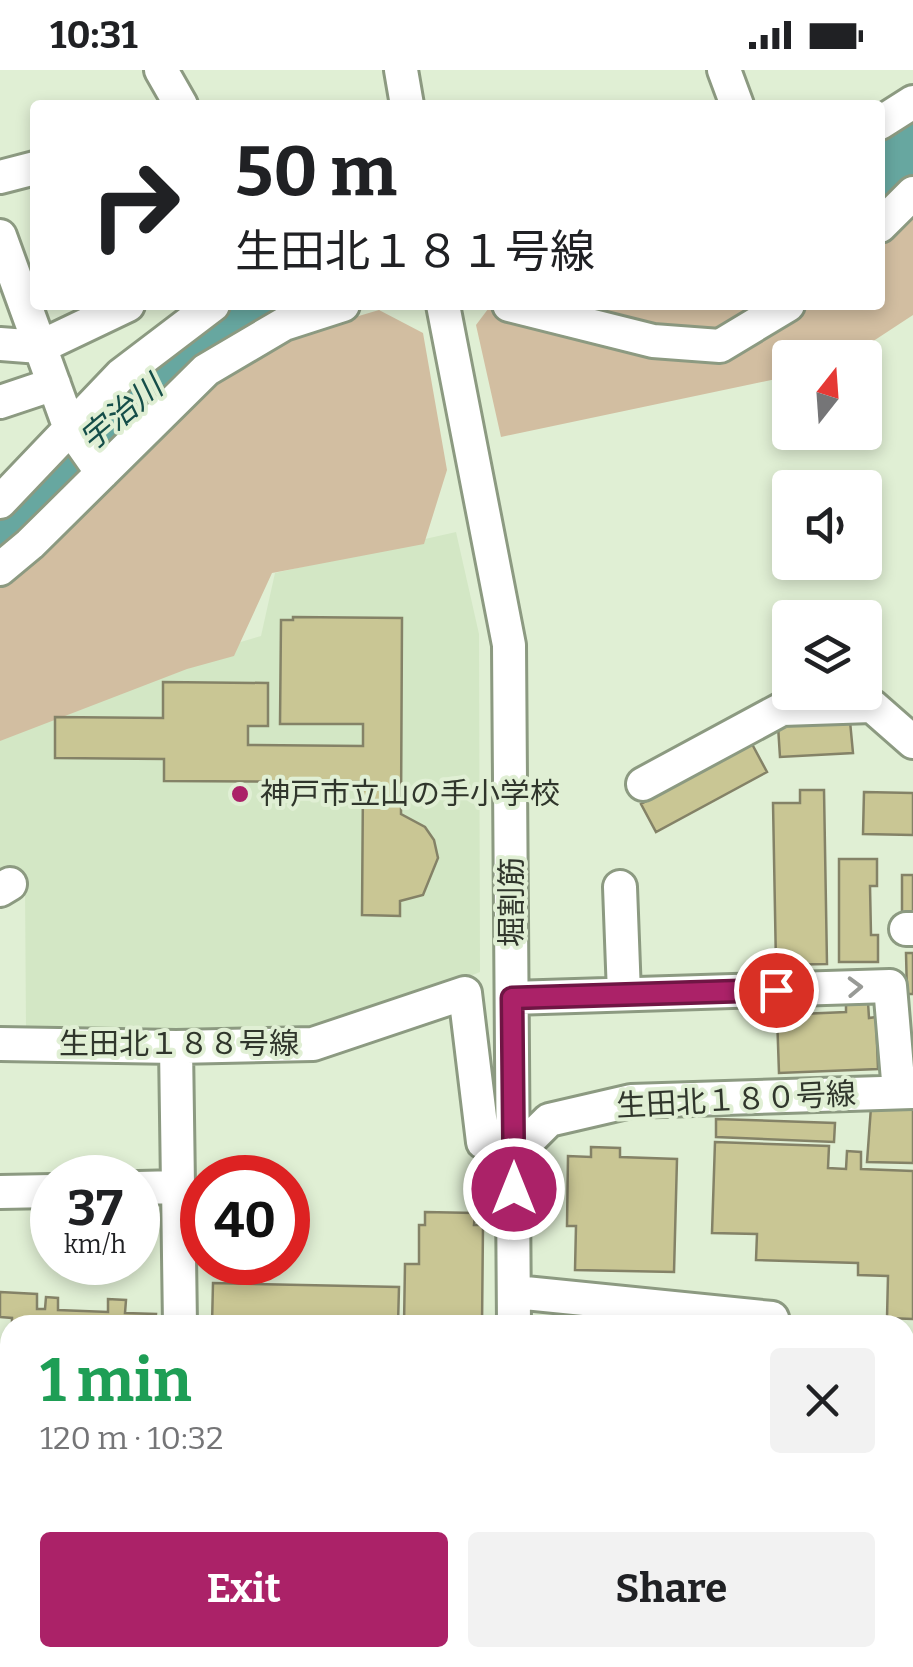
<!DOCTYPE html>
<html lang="en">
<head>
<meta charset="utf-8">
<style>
  :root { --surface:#fff; --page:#f2f2f2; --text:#202124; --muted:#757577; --accent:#ab2268 }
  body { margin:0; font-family:Bitter,"Noto Sans JP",serif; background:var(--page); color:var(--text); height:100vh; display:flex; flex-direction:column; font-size:38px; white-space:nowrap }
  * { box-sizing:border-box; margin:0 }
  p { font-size:32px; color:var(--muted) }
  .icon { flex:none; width:55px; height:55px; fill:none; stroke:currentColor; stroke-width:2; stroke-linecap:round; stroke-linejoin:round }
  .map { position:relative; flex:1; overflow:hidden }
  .drawer { position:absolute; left:0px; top:1245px; width:915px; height:352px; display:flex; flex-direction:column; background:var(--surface); border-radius:30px 30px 0 0; box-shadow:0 5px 15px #0003 }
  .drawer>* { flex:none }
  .hud { position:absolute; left:30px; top:30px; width:855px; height:210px; border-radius:10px; box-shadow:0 5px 15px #0003; background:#fff; color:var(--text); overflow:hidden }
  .needle { width:65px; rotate:17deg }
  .buttons { position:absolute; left:772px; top:270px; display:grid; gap:20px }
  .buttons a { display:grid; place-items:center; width:110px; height:110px; border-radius:10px; background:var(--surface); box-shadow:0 5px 15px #0003; font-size:50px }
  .speed { position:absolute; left:30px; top:1085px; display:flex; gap:20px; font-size:50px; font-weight:700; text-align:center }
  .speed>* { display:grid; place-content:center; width:130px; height:130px; border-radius:50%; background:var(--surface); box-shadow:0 5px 15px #0003; line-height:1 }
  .speed small { font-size:25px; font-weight:400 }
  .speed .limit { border:15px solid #d22; background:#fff; color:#111 }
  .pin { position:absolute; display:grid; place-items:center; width:85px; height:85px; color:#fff; margin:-42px; border:5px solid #fff; border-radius:50%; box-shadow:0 2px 10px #0007 }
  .me { position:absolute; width:110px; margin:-55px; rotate:0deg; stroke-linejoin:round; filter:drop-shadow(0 0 8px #0008) }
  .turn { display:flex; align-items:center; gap:35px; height:210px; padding:0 40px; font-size:45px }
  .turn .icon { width:130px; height:130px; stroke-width:2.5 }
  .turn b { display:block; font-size:70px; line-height:85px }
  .round { display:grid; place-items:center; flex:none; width:105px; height:105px; border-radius:10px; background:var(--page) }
  .overview { display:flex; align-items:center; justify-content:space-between; height:170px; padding:0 40px }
  h1 { font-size:60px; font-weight:700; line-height:75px; color:#1e9e55 }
  .primary-button { display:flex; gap:20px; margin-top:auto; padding:20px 40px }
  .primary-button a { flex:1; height:115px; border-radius:10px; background:var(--accent); color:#fff; font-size:40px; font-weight:700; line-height:115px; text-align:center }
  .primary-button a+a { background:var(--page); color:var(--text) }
  .status { display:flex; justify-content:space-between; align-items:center; height:70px; padding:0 50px; background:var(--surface); direction:ltr }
  .status svg { height:28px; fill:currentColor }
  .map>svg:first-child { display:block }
</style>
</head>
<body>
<div class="status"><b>10:31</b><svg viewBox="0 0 49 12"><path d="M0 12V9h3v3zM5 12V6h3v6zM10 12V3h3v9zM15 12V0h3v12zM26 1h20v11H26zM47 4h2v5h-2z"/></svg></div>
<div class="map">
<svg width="913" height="1597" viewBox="0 0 913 1597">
  <rect width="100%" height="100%" fill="#e0efd4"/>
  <path fill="#d3e7c5" d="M456,462L479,564L480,902L328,963L26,958L25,816L0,807V647L17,638L261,566L275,503Z"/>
  <path fill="#d2bea1" d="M913,119V245L849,287L790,288V306L501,367L476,255L491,235H671L699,238L708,235H880V145Z
    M379,240L423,263L447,400L424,474L272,503L234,586L187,599L0,671V516L217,309L274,271Z"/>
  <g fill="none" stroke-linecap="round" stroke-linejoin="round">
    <path stroke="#67a7a0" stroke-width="45" d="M880,105L913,74
      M0,463L85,371L167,298L252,235"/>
  </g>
  <path fill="#c9c694" stroke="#848267" stroke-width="2.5" d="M293,547L402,548L401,744L425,757L434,770L438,788L423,825L400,831V846L362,845L363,712L164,711V689L55,688V647L163,648V612L268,613V656H248V675L363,676V654H280L281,550H293Z
    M850,651L853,683L780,687L778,656Z
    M752,674L767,702L656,762L641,734Z
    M800,720H824L827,894L776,895L773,733H800Z
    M864,722L913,723V765L863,764Z
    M839,789H877V816H870L871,865H878V892H839Z
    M902,805H913V848H902Z
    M906,883H913V924H907Z
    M868,932L869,948L876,947L878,999L779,1003L777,945L846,942V934Z
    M871,1037H913V1093L867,1092Z
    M716,1049L835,1053L834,1072L716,1067Z
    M715,1072L829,1076L828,1098L846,1099L847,1081L861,1082V1099L913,1101V1249L887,1248L888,1206L858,1205V1193L756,1190L757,1164L712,1163Z
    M591,1077L620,1078V1087L677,1089L674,1202L575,1200L576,1156H567L568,1086L591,1087Z
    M425,1142L475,1143L474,1155H483L482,1255H404L405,1194H419V1155H425Z
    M213,1213L399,1217L398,1255H212Z
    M0,1222L37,1224V1239H45L46,1227L58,1228V1240L108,1242V1229L126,1230L125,1243L156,1244L155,1255H12V1248L0,1247Z"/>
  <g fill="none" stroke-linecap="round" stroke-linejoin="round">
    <defs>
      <path id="minor" d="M161,0L181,35
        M401,0L407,35
        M724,0L737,35
        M880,53L913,32
        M0,107L35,98
        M880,156L913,123
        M0,166L69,356L102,403
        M443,235L509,575L514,1255
        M509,235L653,271L720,276L788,235
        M0,274L40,277L128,235
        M0,332L54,314
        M0,432L121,305L213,235
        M0,499L30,474L206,300L284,254L343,235
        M643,714L782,639L872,636L913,672
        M620,817L624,924
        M0,820L10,814
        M906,859H913
        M512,928L890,916L899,1022
        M0,974L176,977L313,974L465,923L483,1072L514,1085L549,1050L631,1031L913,1022
        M176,977L180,1255
        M138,1118L178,1117
        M0,1122L52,1121
        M515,1222L772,1248L774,1255
        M0,1347L10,1401
        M905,1470L913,1469
        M0,1502L10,1501
        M51,1588L53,1597
        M512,1588L513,1597
        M218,1597L219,1588
        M390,1597L391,1588"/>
    </defs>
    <use href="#minor" stroke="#8c9a81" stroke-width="38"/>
    <use href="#minor" stroke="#fff" stroke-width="32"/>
  </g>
  <defs><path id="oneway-chevron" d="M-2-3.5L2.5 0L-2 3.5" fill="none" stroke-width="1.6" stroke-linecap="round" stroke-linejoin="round" transform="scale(2.5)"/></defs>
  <use stroke="#989a96" href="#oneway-chevron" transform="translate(855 917) rotate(-2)"/>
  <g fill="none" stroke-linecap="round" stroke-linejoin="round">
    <defs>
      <path id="route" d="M514,1119L512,928L776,920"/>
    </defs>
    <use href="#route" stroke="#6f1644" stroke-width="25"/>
    <use href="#route" stroke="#ab2268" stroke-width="18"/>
  </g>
  <circle fill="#ab2268" stroke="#e0efd4" stroke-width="4" cx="240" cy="724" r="10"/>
  <g text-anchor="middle" stroke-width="8" stroke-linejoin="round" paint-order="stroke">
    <g font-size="30" fill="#30362c" stroke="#e0efd4" text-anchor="start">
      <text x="260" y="734">神戸市立山の手小学校</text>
    </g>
    <g font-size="30" fill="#30362c" stroke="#e0efd4">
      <text transform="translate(512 832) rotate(-90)" y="10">堀割筋</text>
      <text x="179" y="984">生田北１８８号線</text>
      <text transform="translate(736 1030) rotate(-3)" y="10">生田北１８０号線</text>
    </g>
    <g font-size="32" font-style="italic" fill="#154e49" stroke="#e0efd4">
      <text transform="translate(121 343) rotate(-40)" y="11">宇治川</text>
    </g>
  </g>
</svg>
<div class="buttons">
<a><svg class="needle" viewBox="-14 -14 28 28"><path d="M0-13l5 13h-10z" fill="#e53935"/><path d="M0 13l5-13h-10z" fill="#757577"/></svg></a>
<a><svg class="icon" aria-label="sound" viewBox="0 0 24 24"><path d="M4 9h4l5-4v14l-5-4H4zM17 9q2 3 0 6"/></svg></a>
<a><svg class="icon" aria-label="layers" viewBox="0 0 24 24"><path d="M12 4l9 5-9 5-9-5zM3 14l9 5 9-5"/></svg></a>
</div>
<div class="speed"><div>37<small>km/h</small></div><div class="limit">40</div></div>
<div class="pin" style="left:776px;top:920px;background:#d93025"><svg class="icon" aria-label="arrive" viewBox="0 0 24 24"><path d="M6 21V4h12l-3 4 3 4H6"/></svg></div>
<svg class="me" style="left:514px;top:1119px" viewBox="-20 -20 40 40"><circle r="17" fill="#ab2268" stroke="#fff" stroke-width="3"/><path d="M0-11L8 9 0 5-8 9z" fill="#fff"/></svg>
<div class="hud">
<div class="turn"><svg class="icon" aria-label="right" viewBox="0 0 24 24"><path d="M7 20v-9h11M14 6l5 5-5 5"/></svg><div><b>50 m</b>生田北１８１号線</div></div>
</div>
<section class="drawer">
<div class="overview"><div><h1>1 min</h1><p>120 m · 10:32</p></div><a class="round"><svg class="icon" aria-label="close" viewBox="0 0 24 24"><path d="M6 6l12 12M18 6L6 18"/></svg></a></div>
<div class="primary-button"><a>Exit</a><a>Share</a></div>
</section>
</div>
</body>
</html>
